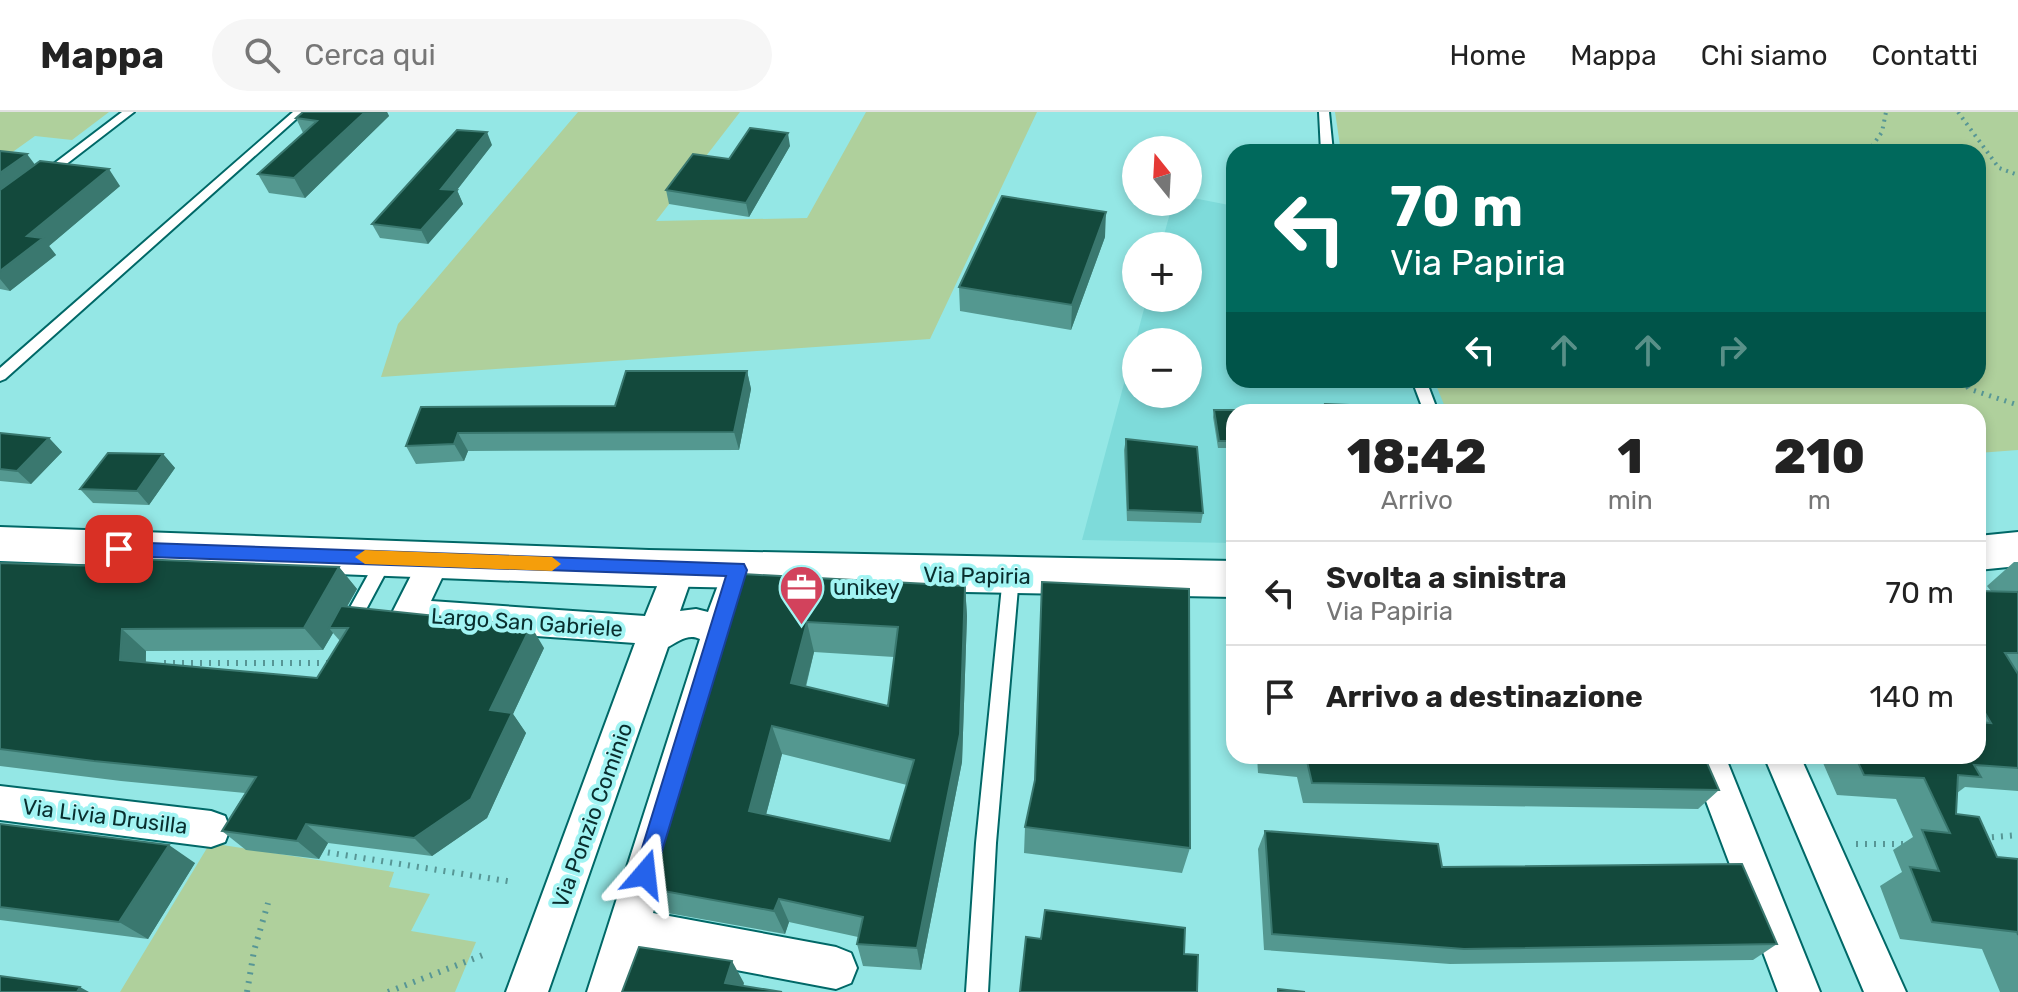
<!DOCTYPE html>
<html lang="it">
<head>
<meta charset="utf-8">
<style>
  :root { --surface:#fff; --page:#f6f6f6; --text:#222; --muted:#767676; --line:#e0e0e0 }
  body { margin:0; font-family:Rubik,sans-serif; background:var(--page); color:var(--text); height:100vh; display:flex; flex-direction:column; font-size:30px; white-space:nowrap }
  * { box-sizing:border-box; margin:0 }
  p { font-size:26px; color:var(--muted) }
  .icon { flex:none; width:44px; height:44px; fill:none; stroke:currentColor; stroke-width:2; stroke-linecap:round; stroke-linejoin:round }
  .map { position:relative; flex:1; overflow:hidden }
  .panel { position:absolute; left:1226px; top:292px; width:760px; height:360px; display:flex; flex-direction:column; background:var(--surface); border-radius:24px; box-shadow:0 4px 12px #0003 }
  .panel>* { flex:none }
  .hud { position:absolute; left:1226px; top:32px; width:760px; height:244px; border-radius:24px; box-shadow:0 4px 12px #0003; background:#00695c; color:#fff; overflow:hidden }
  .needle { width:52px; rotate:342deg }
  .buttons { position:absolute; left:1122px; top:24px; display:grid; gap:16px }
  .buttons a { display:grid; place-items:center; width:80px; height:80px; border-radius:50%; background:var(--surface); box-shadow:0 4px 12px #0003; font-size:40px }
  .pin { position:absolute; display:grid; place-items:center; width:68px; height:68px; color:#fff; margin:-34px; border-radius:16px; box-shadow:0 4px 12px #0006 }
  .me { position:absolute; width:88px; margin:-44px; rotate:17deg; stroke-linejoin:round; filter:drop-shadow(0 0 6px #0008) }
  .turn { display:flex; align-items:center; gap:28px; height:168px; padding:0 32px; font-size:36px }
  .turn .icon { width:104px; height:104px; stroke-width:2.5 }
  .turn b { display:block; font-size:56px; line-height:68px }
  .lanes { display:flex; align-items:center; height:76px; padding:0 32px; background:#0003; justify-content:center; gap:40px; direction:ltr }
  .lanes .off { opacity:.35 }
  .eta { display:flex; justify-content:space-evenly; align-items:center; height:136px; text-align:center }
  .eta b { font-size:48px; font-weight:800; line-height:56px }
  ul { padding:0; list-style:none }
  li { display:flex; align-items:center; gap:24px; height:104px; padding:0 32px; border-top:2px solid var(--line) }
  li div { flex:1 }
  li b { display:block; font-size:30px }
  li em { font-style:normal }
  header { display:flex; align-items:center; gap:48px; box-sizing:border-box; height:112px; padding:0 40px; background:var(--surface); border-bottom:2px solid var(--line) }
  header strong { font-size:38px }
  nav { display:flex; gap:44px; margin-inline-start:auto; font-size:28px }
  .search { width:560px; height:72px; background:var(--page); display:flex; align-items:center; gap:20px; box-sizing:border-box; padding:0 28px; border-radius:44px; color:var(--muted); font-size:30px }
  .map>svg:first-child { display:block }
</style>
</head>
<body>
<header>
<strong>Mappa</strong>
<div class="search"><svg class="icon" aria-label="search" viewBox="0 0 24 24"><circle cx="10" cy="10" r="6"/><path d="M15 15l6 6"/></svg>Cerca qui</div>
<nav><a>Home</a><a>Mappa</a><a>Chi siamo</a><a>Contatti</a></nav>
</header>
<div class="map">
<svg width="2018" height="880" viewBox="0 0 2018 880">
  <rect width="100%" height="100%" fill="#94e7e5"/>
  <path fill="#7edbda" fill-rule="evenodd" d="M1188,85L1234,94V268H1436L1448,300H1234V431L1082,428L1147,186H1188V134H1161L1173,90H1188ZM1136,230H1188V282H1136Z"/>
  <path fill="#afd09c" d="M0,0H109L72,28L35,24L0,49Z
    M578,0H740L656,109L807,106L866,0H1037L930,227L381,265L398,212Z
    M1335,0H2018V338L1978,341V300H1447L1434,268H1978V40H1341Z
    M210,731L394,760L389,775L430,782L411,819L476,830L455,880H120Z"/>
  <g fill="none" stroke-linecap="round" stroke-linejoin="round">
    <defs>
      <path id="lane" d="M122,0H134L47,67H39V63Z
        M293,0H304L5,267L0,269V256Z
        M1319,0H1329L1333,40H1321Z
        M1412,268H1426L1438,300H1424Z
        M385,441L391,443L393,447L354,520L348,522L342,520L340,515L342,510L379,443Z
        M1011,458L1017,459L1019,464L996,731L988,880H966L976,731L1003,464L1005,459Z"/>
      <path id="street" d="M435,434L446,438L451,447L431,489L645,504L668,447L679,443L690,447L695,456L680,499L696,497L708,500L727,449L738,445L749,449L754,458L653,801L836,835L851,841L857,856L851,871L836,877L641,840L629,880H587L700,527C689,521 678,529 668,535L548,880H506L635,531L409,515L397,511L392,501L424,438Z
        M1689,644H1725L1820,880H1778Z
        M1764,644H1800L1906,880H1864Z
        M0,674L211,699L225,704L230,717L225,730L211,735L0,708Z"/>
      <path id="secondary" d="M0,415L649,438L1234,449V485L649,474L0,449Z
        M2018,420V454L1978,458V424Z"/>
    </defs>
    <use href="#lane" stroke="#006867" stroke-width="4"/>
    <use href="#street" stroke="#006867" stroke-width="4"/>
    <use href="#secondary" stroke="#006867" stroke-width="4"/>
    <path stroke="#579695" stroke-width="4" stroke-dasharray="2 5" stroke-linecap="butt" d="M1958,0L1999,56L2018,63
      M1868,40L1882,20L1886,0"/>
    <path stroke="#579695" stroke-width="5" stroke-dasharray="2 6" stroke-linecap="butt" d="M1963,268L1969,277L2018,293"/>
    <path stroke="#579695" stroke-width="6" stroke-dasharray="2 7" stroke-linecap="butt" d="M164,551H328
      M1983,726L2018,723
      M1856,732H1906
      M319,739L513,770
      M247,880L254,839L268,791
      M388,880L483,843"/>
    <use href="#lane" fill="#fff" fill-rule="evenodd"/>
    <use href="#street" fill="#fff" fill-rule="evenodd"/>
    <use href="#secondary" fill="#fff" fill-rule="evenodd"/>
  </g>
  <path fill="#549890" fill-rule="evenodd" d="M303,0H387L389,4L305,86L269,81L258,62L303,21L296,6Z
    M492,33L457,78L463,92L428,132L380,126L372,112Z
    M790,34L749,105L669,92L666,78L729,47Z
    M0,39L35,53L120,74L49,134L56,143L10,179L0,177Z
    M1105,125L1071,218L960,199L959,175Z
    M747,259L751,277L739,338L468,339L464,349L416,352L406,334L421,295L615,294Z
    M1214,298L1234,300V336H1218L1213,305Z
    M0,321L49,326L62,340L31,372L0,369Z
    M1126,327L1203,401L1201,411L1127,409L1124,338Z
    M163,342L175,356L149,393L93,391L80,377Z
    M2014,450H2018V679L1965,675L1957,681L1956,702L1997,745L2018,747V880H2000L1982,837L1900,827L1880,774L1902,760L1893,738L1913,725L1896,687L1837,683L1820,644H1978V479H1991L1987,474Z
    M0,451L131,455H339L357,477L347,494L544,536L513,602L526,621L487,706L432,744L328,731L319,747L246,738L222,719L245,681L121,669L0,654ZM333,521L340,529L317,566L146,550V539L323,538Z
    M743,462L965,474L967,504L962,650L921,858L863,854L857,832L858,825L789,810L785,822L662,800L647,776ZM814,540L894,545L888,594L806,575ZM782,642L907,673L890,729L766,703Z
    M1257,644H1704L1719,678L1698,697L1303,691L1297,665L1258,661Z
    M0,712L195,751L148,827L0,808Z
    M1025,715L1190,736L1182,761L1024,741Z
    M1265,719L1442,755L1777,832L1753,848L1450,852L1264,838L1258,737Z"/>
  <path fill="#3a786f" d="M365,0H387L389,4L305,86L294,66Z
    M487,20L492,33L453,83L457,78L463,92L428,132L421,118L441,77Z
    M788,21L790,34L749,105L746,91Z
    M27,42L39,58L0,87V61Z
    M109,57L120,74L49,134L56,143L10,179L0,167V159L27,124Z
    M1106,100L1105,125L1071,218L1072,193Z
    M747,259L751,277L739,338L734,320Z
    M458,321L468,339L464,349L454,332Z
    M49,326L62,340L31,372L17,359Z
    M163,342L175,356L149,393L137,379Z
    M339,455L357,477L335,516H329L333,521L323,538L304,516Z
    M965,474L967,504L962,650L921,858L917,836Z
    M807,510L814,540L799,600L791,571Z
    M531,514L544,536L513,602L526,621L487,706L432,744L414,726L490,598Z
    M122,517L146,539L145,570L120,548Z
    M772,614L782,642L760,725L749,699Z
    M306,712L328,731L319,747L297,729Z
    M169,733L195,751L148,827L119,810Z
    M779,787L789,810L785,822L774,799Z
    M732,849L744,871L742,880L725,871Z
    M80,875L89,880H77Z"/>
  <path fill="#13493c" stroke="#3a786f" stroke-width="2" fill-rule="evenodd" d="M303,0H365L294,66L258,62L317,9L296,6Z
    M750,16L788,21L746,91L666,78L693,42L729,47Z
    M457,18L487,20L441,77L457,78L421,118L372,112Z
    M0,39L27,42L0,61Z
    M40,49L109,57L27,124L43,126L0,159V78Z
    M1002,84L1106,100L1072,193L959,175Z
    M626,259H747L734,320L458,321L454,332L406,334L421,295L615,294Z
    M1325,292L1423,296L1424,300H1326Z
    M1214,298H1240V300H1234V329H1219Z
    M0,321L49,326L17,359L0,357Z
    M1126,327L1197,335L1203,401L1128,398Z
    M108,341L163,342L137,379L80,377Z
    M137,447L339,455L304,516L122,517L120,548L317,566L348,516H329L341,494L531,514L490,598L512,601L471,687L414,726L306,712L297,729L222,719L256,665L94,649L0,637V451L131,455Z
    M743,462L965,474L960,622L917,836L857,832L863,805L779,787L774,799L647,776ZM807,510L898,515L888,594L791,571ZM772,614L914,648L890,729L749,699Z
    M1042,470L1189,477L1190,736L1025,715L1035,668Z
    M1978,479L2018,480V541H2005L2018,562V656L1974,653L1981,665L1958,663L1956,702L1979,705L1997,745L2018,747V823L2017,820L1932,810L1910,755L1939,759L1922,718L1950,721L1924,666L1864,663L1855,644H1978V610L1991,611L1978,589Z
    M1292,644H1704L1719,678L1312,671L1306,645Z
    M0,712L169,733L119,810L0,795Z
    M1265,719L1438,732L1442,755L1742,752L1777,832L1464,837L1272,822Z
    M1045,798L1185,816L1184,842L1198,843L1197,880H1020L1026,825L1041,827Z
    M639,835L732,849L725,871L782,880H622Z
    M0,864L80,875L77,880H0Z
    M1278,877L1305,880H1278Z"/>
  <path fill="#2563eb" stroke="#184099" stroke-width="2" d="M119,430L744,452L747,458L653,769L645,772L637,769L634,762L726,464L119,444L110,437Z"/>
  <path fill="#f59e0b" d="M365,438L552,445L561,452L552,459L365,452L355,445Z"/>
  <defs>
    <symbol id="office-pin" viewBox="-11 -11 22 30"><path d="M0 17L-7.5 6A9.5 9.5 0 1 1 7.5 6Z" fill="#d2425c" stroke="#a2f4f3"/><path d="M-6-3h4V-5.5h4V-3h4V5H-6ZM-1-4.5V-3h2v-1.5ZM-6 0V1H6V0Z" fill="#fff"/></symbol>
  </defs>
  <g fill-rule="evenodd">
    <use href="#office-pin" x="776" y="450" width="51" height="69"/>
  </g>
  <g text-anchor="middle" stroke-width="8" stroke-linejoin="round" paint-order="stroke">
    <g font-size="22" fill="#092e2e" stroke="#a2f4f3">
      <text transform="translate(977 463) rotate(1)" y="8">Via Papiria</text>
      <text transform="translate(527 510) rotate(4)" y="8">Largo San Gabriele</text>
      <text transform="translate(592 703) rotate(-70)" y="8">Via Ponzio Cominio</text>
      <text transform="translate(105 704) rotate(7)" y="8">Via Livia Drusilla</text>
    </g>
    <g font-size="22" fill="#092e2e" stroke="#a2f4f3" text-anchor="start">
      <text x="833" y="483">unikey</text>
    </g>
  </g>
</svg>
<div class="buttons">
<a><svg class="needle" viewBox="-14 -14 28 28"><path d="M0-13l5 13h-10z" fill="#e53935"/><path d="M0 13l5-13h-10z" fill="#767676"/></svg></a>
<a>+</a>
<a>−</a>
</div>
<div class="pin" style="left:119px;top:437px;background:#d93025"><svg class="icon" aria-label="arrive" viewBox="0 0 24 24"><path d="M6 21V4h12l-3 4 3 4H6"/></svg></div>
<svg class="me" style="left:645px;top:762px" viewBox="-20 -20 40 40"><path d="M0-17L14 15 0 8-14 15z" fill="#2563eb" stroke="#fff" stroke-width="4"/></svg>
<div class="hud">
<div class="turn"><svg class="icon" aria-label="left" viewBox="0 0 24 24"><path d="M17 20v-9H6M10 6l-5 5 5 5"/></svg><div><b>70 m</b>Via Papiria</div></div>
<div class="lanes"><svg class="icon" aria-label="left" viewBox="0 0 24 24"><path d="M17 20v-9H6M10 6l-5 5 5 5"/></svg><svg class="icon off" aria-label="ahead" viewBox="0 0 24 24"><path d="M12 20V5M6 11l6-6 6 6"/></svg><svg class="icon off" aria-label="ahead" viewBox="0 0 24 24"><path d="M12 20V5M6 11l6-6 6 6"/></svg><svg class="icon off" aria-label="right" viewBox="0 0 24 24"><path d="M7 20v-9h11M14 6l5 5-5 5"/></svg></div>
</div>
<section class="panel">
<div class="eta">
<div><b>18:42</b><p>Arrivo</p></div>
<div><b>1</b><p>min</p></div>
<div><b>210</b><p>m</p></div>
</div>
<ul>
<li><svg class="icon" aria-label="left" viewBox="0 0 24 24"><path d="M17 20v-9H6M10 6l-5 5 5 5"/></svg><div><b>Svolta a sinistra</b><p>Via Papiria</p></div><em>70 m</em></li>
<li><svg class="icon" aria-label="arrive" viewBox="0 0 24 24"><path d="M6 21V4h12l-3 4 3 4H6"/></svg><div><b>Arrivo a destinazione</b></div><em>140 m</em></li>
</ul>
</section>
</div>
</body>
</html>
